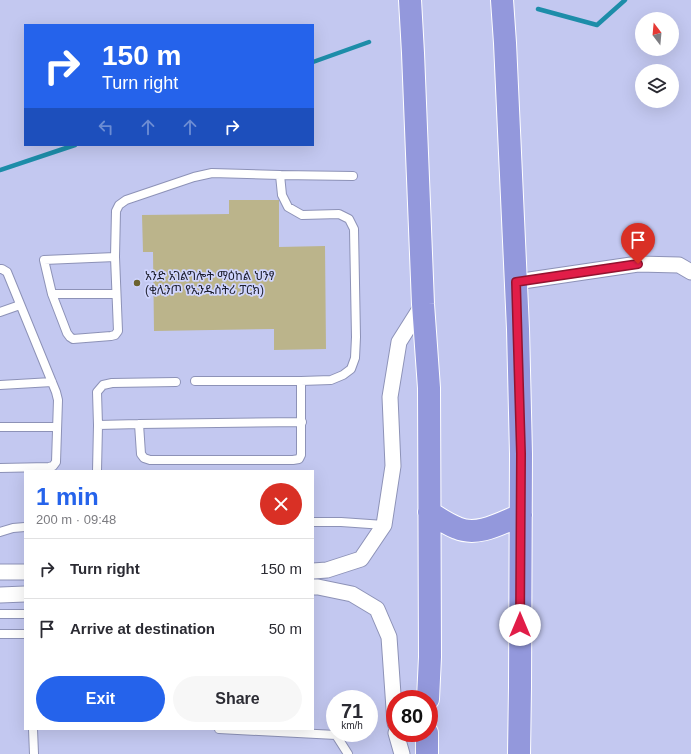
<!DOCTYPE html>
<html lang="en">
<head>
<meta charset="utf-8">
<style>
  :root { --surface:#fff; --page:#f7f7f7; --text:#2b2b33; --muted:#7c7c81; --line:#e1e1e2; --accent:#2563eb }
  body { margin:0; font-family:Helvetica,"Noto Sans Ethiopic",sans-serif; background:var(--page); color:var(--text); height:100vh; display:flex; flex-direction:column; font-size:15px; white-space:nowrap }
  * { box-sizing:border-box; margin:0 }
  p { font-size:13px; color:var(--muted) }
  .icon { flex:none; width:22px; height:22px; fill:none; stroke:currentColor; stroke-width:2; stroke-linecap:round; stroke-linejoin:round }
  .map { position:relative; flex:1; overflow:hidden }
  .drawer { position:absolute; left:24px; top:470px; width:290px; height:260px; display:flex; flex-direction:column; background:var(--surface); border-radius:0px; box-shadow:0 4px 16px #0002 }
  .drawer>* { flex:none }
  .hud { position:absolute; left:24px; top:24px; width:290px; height:122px; border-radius:0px; box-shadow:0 4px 16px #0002; background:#2563eb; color:#fff; overflow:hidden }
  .needle { width:26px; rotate:344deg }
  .fabs { position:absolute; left:635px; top:12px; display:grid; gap:8px }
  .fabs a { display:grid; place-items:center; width:44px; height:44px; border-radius:50%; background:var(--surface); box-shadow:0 4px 16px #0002; font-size:20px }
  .speed { position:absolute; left:326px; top:690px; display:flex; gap:8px; font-size:20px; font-weight:700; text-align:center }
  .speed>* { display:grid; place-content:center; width:52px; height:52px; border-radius:50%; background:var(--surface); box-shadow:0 4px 16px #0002; line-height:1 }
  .speed small { font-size:10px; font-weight:400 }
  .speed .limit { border:6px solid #d22; background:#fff; color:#111 }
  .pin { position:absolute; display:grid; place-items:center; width:34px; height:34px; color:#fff; margin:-41px -17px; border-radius:50% 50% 50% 0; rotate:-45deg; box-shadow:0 0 4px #0007 }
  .pin .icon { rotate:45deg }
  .me { position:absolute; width:44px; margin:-22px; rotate:0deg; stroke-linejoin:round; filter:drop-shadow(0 0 3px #0008) }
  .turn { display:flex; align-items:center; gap:14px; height:84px; padding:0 12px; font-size:18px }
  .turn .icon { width:52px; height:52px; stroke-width:2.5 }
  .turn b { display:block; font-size:28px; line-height:34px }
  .lanes { display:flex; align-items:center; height:38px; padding:0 12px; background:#0003; justify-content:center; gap:20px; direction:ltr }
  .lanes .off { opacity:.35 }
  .round { display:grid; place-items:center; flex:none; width:42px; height:42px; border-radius:21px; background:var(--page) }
  .summary { display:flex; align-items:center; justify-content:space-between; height:68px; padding:0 12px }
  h1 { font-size:24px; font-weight:800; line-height:30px; color:var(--accent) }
  .primary-button { display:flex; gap:8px; margin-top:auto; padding:8px 12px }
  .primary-button a { flex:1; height:46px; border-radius:24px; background:var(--accent); color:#fff; font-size:16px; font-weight:800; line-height:46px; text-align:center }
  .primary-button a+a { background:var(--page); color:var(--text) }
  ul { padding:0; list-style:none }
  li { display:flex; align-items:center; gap:12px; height:60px; padding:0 12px; border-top:1px solid var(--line) }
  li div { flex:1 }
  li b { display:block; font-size:15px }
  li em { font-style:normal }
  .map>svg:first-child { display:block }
</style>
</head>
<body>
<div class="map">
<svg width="691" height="754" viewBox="0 0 691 754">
  <rect width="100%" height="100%" fill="#c3c8f0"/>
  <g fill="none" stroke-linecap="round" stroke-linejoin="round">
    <path stroke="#1d8da9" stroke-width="4.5" d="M538,9L597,25L625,0
      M313,62L369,42
      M0,170L75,145"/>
  </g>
  <path fill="#bbb48b" d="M229,200H279V247L325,246L326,349L274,350V329L154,331L153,252H143L142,215L229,214Z"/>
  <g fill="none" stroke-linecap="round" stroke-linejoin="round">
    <defs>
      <path id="service" d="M115,257L44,260L52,294L67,333L70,337L73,339L111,336L115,335L118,331L115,257L116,211L119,205L126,200L194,177L212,173L280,175L353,176
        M0,269H2L7,272L56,392L58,400L56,462L53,466L49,467L0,468
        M52,294H116
        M0,312L20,305
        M195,381H301L331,380L343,375L351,369L355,358L356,337L354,229L349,219L339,214L302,215L288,207L282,195L280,175
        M0,385L52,382
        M139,424L141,454L144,458L150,460H293L299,459L301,455V381
        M98,425L97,392L103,385L112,383L176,382
        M0,427H57
        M97,471L98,425L139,424L302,422
        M313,522H341L384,525
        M0,532L13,528L25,527
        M0,614H25
        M0,634H25
        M33,729L34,754
        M219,729L336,735L348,754"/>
      <path id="minor" d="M516,282L638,264L679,265L691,272
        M313,571L327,570L361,559L384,525L393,466L390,397L399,342L423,304
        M0,572H25
        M313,587H318L352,594L377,609L389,637L395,723
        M0,595L25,594
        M396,733L402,754"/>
      <path id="trunk" d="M410,0L413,53L423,304L429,388L430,657L428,699
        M502,0L505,43L518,329L521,454L520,687L519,754
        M429,512C438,518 447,524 457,528C478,537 501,523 521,515
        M427,754V733"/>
    </defs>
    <use href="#service" stroke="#8d92b7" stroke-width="10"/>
    <use href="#minor" stroke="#8d92b7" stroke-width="17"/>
    <use href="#trunk" stroke="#fff" stroke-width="24"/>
    <use href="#service" stroke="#fff" stroke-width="8"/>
    <use href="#minor" stroke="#fff" stroke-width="15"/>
    <use href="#trunk" stroke="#9398dc" stroke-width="22"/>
  </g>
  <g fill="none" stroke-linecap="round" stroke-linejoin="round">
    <defs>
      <path id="route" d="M520,625L521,454L516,282L638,264"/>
    </defs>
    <use href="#route" stroke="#92132f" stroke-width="10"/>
    <use href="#route" stroke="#e11d48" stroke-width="7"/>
  </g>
  <circle fill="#6c6330" stroke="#d0d5fe" stroke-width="1.5" cx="137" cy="283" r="4"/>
  <g text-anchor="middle" stroke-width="3.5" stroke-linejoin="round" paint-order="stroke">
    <g font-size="12" fill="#1d1f2e" stroke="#d0d5fe" text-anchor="start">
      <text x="145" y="280">አንድ አገልግሎት ማዕከል ህንፃ<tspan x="145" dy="14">(ቂሊንጦ የኢንዱስትሪ ፓርክ)</tspan></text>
    </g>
  </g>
</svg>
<div class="fabs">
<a><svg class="needle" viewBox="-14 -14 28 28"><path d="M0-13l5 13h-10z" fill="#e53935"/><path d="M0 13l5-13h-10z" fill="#7c7c81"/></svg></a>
<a><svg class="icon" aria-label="layers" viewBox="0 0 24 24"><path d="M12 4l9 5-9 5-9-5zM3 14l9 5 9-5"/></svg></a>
</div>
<div class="speed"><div>71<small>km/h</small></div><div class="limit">80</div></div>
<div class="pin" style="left:638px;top:264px;background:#d93025"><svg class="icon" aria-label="arrive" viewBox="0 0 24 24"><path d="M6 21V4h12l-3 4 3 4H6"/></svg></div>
<svg class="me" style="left:520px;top:625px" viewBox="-20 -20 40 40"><circle r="19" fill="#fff"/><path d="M0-13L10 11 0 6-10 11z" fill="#e11d48"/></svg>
<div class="hud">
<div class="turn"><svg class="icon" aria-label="right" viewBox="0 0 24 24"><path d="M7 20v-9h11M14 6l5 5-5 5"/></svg><div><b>150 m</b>Turn right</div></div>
<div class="lanes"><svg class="icon off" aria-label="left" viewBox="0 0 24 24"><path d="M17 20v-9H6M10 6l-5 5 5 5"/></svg><svg class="icon off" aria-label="ahead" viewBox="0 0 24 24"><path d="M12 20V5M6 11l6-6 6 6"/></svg><svg class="icon off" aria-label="ahead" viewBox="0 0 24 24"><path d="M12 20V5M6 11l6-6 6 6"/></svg><svg class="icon" aria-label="right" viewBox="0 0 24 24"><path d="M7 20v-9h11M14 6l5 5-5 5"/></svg></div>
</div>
<section class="drawer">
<div class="summary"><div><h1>1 min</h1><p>200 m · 09:48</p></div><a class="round" style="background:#d93025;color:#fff"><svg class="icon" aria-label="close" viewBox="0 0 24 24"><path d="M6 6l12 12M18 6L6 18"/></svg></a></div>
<ul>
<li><svg class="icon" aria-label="right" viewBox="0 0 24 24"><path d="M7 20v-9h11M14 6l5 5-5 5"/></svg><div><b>Turn right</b></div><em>150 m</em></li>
<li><svg class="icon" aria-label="arrive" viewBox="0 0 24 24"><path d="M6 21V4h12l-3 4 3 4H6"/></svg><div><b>Arrive at destination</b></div><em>50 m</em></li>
</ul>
<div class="primary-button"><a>Exit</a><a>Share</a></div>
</section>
</div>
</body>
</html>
